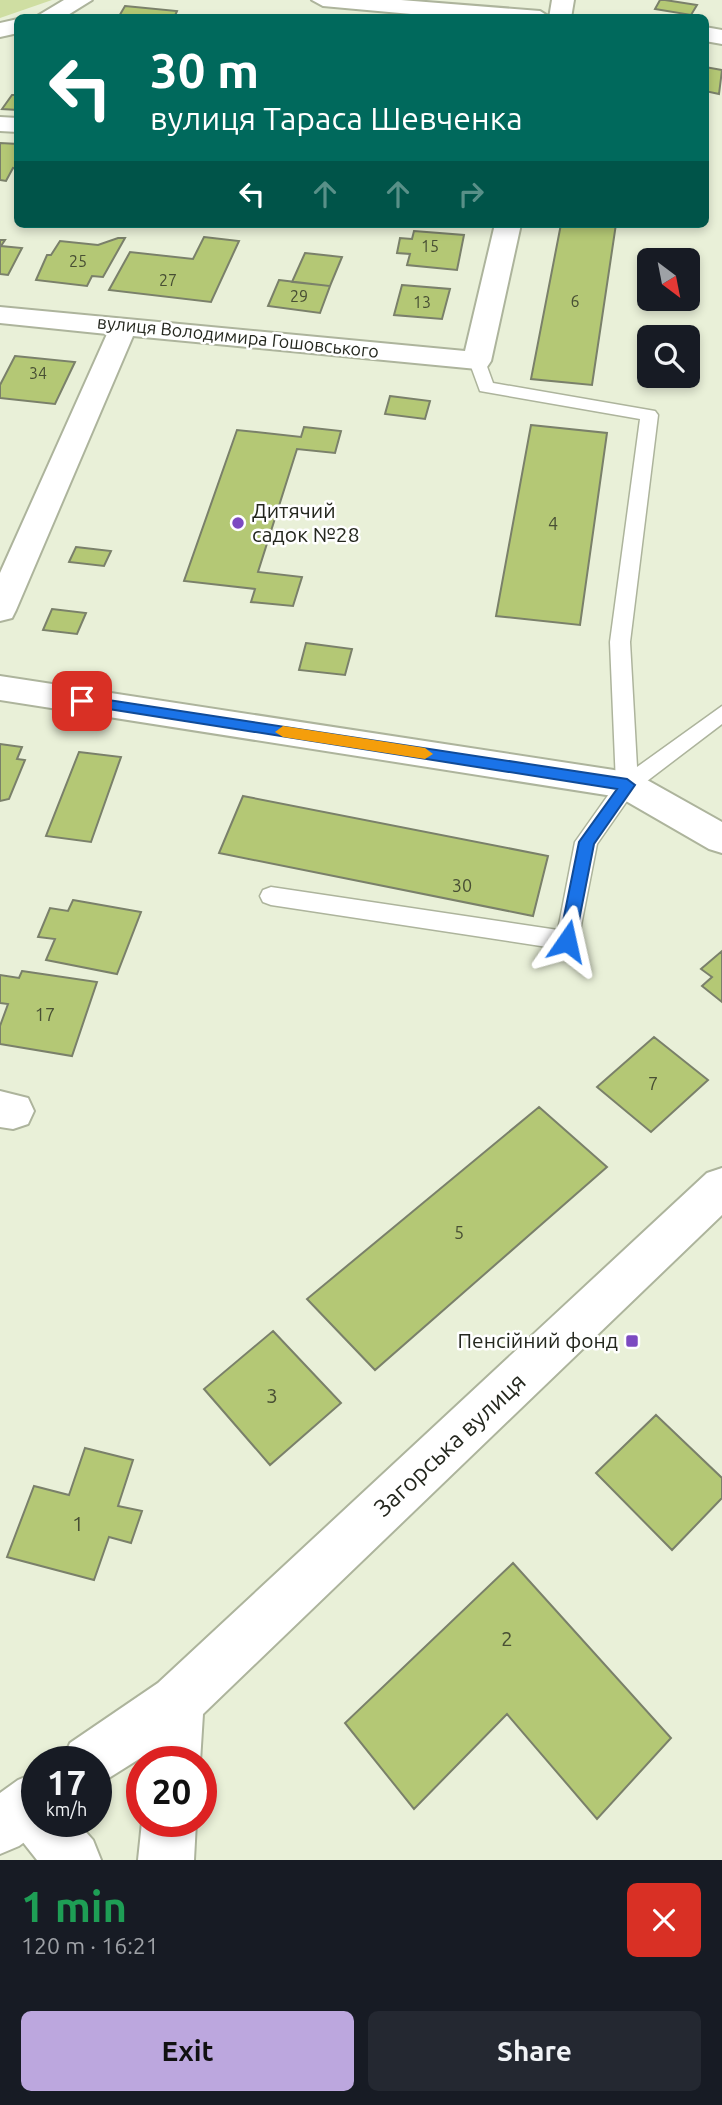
<!DOCTYPE html>
<html lang="en">
<head>
<meta charset="utf-8">
<style>
  :root { --surface:#171b24; --page:#242831; --text:#f1f3f6; --muted:#9ea1a6; --accent:#bca7de }
  body { margin:0; font-family:Ubuntu,sans-serif; background:var(--page); color:var(--text); height:100vh; display:flex; flex-direction:column; font-size:26px; white-space:nowrap }
  * { box-sizing:border-box; margin:0 }
  p { font-size:23px; color:var(--muted) }
  .icon { flex:none; width:38px; height:38px; fill:none; stroke:currentColor; stroke-width:2; stroke-linecap:round; stroke-linejoin:round }
  .map { position:relative; height:1860px; overflow:hidden }
  .drawer { display:flex; flex-direction:column; background:var(--surface); flex:1 }
  .drawer>* { flex:none }
  .top-card { position:absolute; left:14px; top:14px; width:695px; height:214px; border-radius:10px; box-shadow:0 4px 10px #0003; background:#00695c; color:#fff; overflow:hidden }
  .needle { width:46px; rotate:148deg }
  .controls { position:absolute; left:637px; top:248px; display:grid; gap:14px }
  .controls a { display:grid; place-items:center; width:63px; height:63px; border-radius:10px; background:var(--surface); box-shadow:0 4px 10px #0003; font-size:35px }
  .speed { position:absolute; left:21px; top:1746px; display:flex; gap:14px; font-size:35px; font-weight:700; text-align:center }
  .speed>* { display:grid; place-content:center; width:91px; height:91px; border-radius:50%; background:var(--surface); box-shadow:0 4px 10px #0003; line-height:1 }
  .speed small { font-size:18px; font-weight:400 }
  .speed .limit { border:10px solid #d22; background:#fff; color:#111 }
  .pin { position:absolute; display:grid; place-items:center; width:60px; height:60px; color:#fff; margin:-30px; border-radius:14px; box-shadow:0 4px 10px #0006 }
  .me { position:absolute; width:77px; margin:-38px; rotate:11deg; stroke-linejoin:round; filter:drop-shadow(0 0 5px #0008) }
  .turn { display:flex; align-items:center; gap:24px; height:147px; padding:0 21px; font-size:32px }
  .turn .icon { width:91px; height:91px; stroke-width:2.5 }
  .turn b { display:block; font-size:49px; line-height:60px }
  .lanes { display:flex; align-items:center; height:66px; padding:0 21px; background:#0003; justify-content:center; gap:35px; direction:ltr }
  .lanes .off { opacity:.35 }
  .round { display:grid; place-items:center; flex:none; width:74px; height:74px; border-radius:10px; background:var(--page) }
  .headline { display:flex; align-items:center; justify-content:space-between; height:119px; padding:0 21px }
  h1 { font-size:42px; font-weight:700; line-height:52px; color:#1e9e55 }
  .cta { display:flex; gap:14px; margin-top:auto; padding:14px 21px }
  .cta a { flex:1; height:80px; border-radius:10px; background:var(--accent); color:#111; font-size:28px; font-weight:700; line-height:80px; text-align:center }
  .cta a+a { background:var(--page); color:var(--text) }
  .map>svg:first-child { display:block }
</style>
</head>
<body>
<div class="map">
<svg width="722" height="1860" viewBox="0 0 722 1860">
  <rect width="100%" height="100%" fill="#e9f0d8"/>
  <path fill="#cfdea2" d="M0,0H52L0,18Z"/>
  <path fill="#b4c875" stroke="#7a806a" stroke-width="2" d="M660,0H665L697,5L691,15L655,9Z
    M125,6L177,11L174,18H118Z
    M705,67L722,70L719,94L705,91Z
    M12,95H18V110L2,109Z
    M0,143L18,144V169L13,168L6,181L0,180Z
    M561,224H616L592,385L531,379Z
    M414,231L464,235L457,270L407,265L410,254L397,253L400,238L412,239Z
    M204,237L239,241L211,302L109,290L130,252L193,259Z
    M118,238H125L103,277L92,276L87,286L36,280L47,255H51L60,241L98,245Z
    M0,240H5L1,246L22,248L8,275L0,274Z
    M305,253L342,257L330,286L292,282Z
    M279,280L330,286L320,313L268,306Z
    M402,285L450,289L442,319L394,315Z
    M15,356L75,362L55,404L0,398V385Z
    M390,396L430,401L425,419L385,414Z
    M531,425L607,433L580,625L496,616Z
    M304,427L341,431L335,453L297,449L258,572L302,577L293,606L251,602L255,589L184,581L237,430L301,437Z
    M76,547L111,551L104,566L69,562Z
    M52,609L86,613L77,634L43,630Z
    M306,643L352,649L345,675L299,670Z
    M0,744L22,747L17,759L25,760L9,799L0,801Z
    M79,752L121,757L91,842L46,836Z
    M243,796L548,856L533,916L219,853Z
    M73,900L141,912L117,974L46,960L55,939L38,937L50,908L68,911Z
    M722,951V1002L702,986L712,977L701,969Z
    M22,971L97,982L72,1056L0,1044V1026L8,1004L0,1003V975L19,978Z
    M654,1037L708,1080L651,1132L597,1087Z
    M539,1107L607,1167L375,1370L307,1299Z
    M273,1331L341,1403L270,1465L204,1389Z
    M656,1415L722,1478V1498L672,1550L596,1473Z
    M85,1448L133,1460L118,1506L142,1511L131,1543L109,1537L94,1580L7,1557L34,1486L69,1495Z
    M513,1563L671,1738L597,1819L507,1714L414,1809L345,1723Z"/>
  <g fill="none" stroke-linecap="round" stroke-linejoin="round">
    <defs>
      <path id="service" d="M477,356L485,361L493,383L655,411L658,415L630,642L637,767L722,706V724L634,791L597,844L578,941L575,947L567,950L271,905L263,902L260,896L263,890L271,887L558,930L575,842L616,784L610,642L640,419L480,391L469,361Z"/>
      <path id="minor" d="M552,0H574L571,18H549Z
        M0,117L18,118V132L0,131Z
        M495,224H521L491,361L487,367L477,369L133,336L16,610L12,618L0,621V573L107,334L0,323V307L465,351Z
        M0,676L627,772L640,776L722,822V853L709,849L619,797L0,700Z
        M0,1091L28,1098L34,1111L28,1124L13,1129L0,1127Z
        M37,1796V1822H77L93,1840L101,1860H37L22,1841L14,1822L22,1803Z"/>
      <path id="tertiary" d="M64,0H92L63,18H34Z
        M312,0H401L540,11L551,18H455L323,6Z
        M18,19V33L0,37V23Z
        M705,27L722,30V44L705,41Z
        M722,1168V1215L203,1714L200,1762H146L147,1754L96,1786V1762H62L70,1743L158,1683L707,1173Z
        M37,1772V1822H52L19,1846L0,1854V1793L18,1780Z
        M142,1822H196L194,1860H138Z"/>
    </defs>
    <use href="#service" stroke="#adb49c" stroke-width="3"/>
    <use href="#minor" stroke="#adb49c" stroke-width="4"/>
    <use href="#tertiary" stroke="#adb49c" stroke-width="4"/>
    <use href="#service" fill="#fff" fill-rule="evenodd"/>
    <use href="#minor" fill="#fff" fill-rule="evenodd"/>
    <use href="#tertiary" fill="#fff" fill-rule="evenodd"/>
  </g>
  <path fill="#1a73e8" stroke="#114b97" stroke-width="2" d="M82,696L627,779L635,785L594,844L575,941L567,947L559,941L579,842L617,789L77,704L75,701Z"/>
  <path fill="#f59e0b" d="M283,726L425,748L433,754L425,759L283,737L275,732Z"/>
  <g fill="#7c4ac1" stroke="#fff" stroke-width="2.5">
    <circle cx="238" cy="523" r="7"/>
    <rect x="625" y="1334" width="14" height="14" rx="3.5"/>
  </g>
  <g text-anchor="middle" stroke-width="5" stroke-linejoin="round" paint-order="stroke">
    <g font-size="16" fill="#484f34">
      <text x="430" y="252">15</text>
      <text x="78" y="267">25</text>
      <text x="168" y="286">27</text>
      <text x="299" y="302">29</text>
      <text x="575" y="307">6</text>
      <text x="422" y="308">13</text>
      <text x="38" y="379">34</text>
    </g>
    <g font-size="18" fill="#24271e" stroke="#fff">
      <text transform="translate(238 337) rotate(6)" y="6">вулиця Володимира Гошовського</text>
    </g>
    <g font-size="18" fill="#484f34">
      <text x="553" y="530">4</text>
      <text x="462" y="892">30</text>
      <text x="45" y="1021">17</text>
      <text x="653" y="1090">7</text>
      <text x="459" y="1239">5</text>
    </g>
    <g font-size="21" fill="#24271e" stroke="#fff" text-anchor="start">
      <text x="252" y="518">Дитячий<tspan x="252" dy="24">садок №28</tspan></text>
      <text x="618" y="1348" text-anchor="end">Пенсійний фонд</text>
    </g>
    <g font-size="21" fill="#484f34">
      <text x="272" y="1403">3</text>
      <text x="78" y="1531">1</text>
      <text x="507" y="1646">2</text>
    </g>
    <g font-size="24" fill="#24271e" stroke="#fff">
      <text transform="translate(450 1445) rotate(-43)" y="8">Загорська вулиця</text>
    </g>
  </g>
</svg>
<div class="controls">
<a><svg class="needle" viewBox="-14 -14 28 28"><path d="M0-13l5 13h-10z" fill="#e53935"/><path d="M0 13l5-13h-10z" fill="#9ea1a6"/></svg></a>
<a><svg class="icon" aria-label="search" viewBox="0 0 24 24"><circle cx="10" cy="10" r="6"/><path d="M15 15l6 6"/></svg></a>
</div>
<div class="speed"><div>17<small>km/h</small></div><div class="limit">20</div></div>
<div class="pin" style="left:82px;top:701px;background:#d93025"><svg class="icon" aria-label="arrive" viewBox="0 0 24 24"><path d="M6 21V4h12l-3 4 3 4H6"/></svg></div>
<svg class="me" style="left:567px;top:941px" viewBox="-20 -20 40 40"><path d="M0-17L14 15 0 8-14 15z" fill="#1a73e8" stroke="#fff" stroke-width="4"/></svg>
<div class="top-card">
<div class="turn"><svg class="icon" aria-label="left" viewBox="0 0 24 24"><path d="M17 20v-9H6M10 6l-5 5 5 5"/></svg><div><b>30 m</b>вулиця Тараса Шевченка</div></div>
<div class="lanes"><svg class="icon" aria-label="left" viewBox="0 0 24 24"><path d="M17 20v-9H6M10 6l-5 5 5 5"/></svg><svg class="icon off" aria-label="ahead" viewBox="0 0 24 24"><path d="M12 20V5M6 11l6-6 6 6"/></svg><svg class="icon off" aria-label="ahead" viewBox="0 0 24 24"><path d="M12 20V5M6 11l6-6 6 6"/></svg><svg class="icon off" aria-label="right" viewBox="0 0 24 24"><path d="M7 20v-9h11M14 6l5 5-5 5"/></svg></div>
</div>
</div>
<section class="drawer">
<div class="headline"><div><h1>1 min</h1><p>120 m · 16:21</p></div><a class="round" style="background:#d93025;color:#fff"><svg class="icon" aria-label="close" viewBox="0 0 24 24"><path d="M6 6l12 12M18 6L6 18"/></svg></a></div>
<div class="cta"><a>Exit</a><a>Share</a></div>
</section>
</body>
</html>
